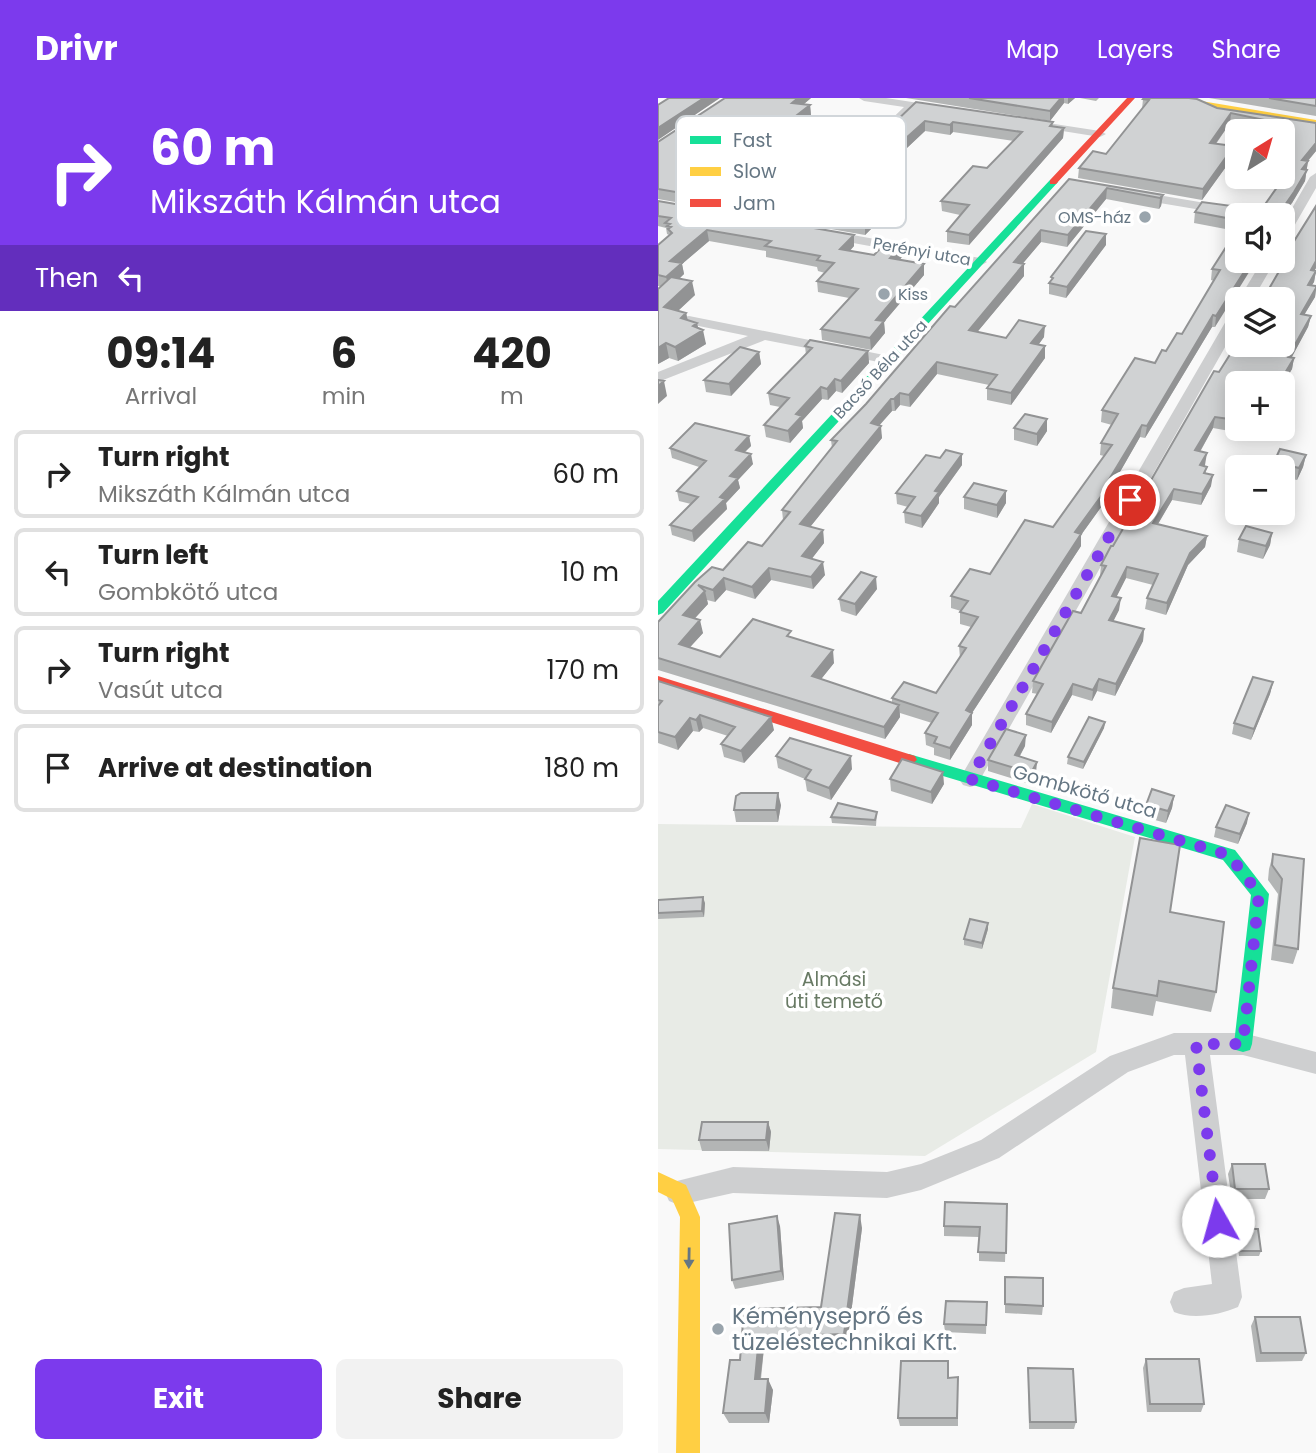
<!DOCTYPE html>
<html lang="en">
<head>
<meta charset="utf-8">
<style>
  :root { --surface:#fff; --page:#f2f2f2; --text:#222; --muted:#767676; --line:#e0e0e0; --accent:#7c3aed }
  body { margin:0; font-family:Poppins,sans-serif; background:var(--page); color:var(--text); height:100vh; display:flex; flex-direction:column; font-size:26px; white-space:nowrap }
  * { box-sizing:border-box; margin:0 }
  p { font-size:23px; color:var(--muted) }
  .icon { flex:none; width:38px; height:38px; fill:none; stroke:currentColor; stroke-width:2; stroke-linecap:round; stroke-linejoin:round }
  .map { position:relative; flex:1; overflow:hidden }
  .panel { display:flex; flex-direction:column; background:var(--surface); width:658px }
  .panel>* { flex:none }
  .top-card { background:#7c3aed; color:#fff; overflow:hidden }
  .needle { width:46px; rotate:37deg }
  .controls { position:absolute; left:567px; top:21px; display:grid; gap:14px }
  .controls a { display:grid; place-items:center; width:70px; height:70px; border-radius:10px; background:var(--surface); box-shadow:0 4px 18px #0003; font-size:35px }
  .pin { position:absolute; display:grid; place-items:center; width:60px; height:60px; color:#fff; margin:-30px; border:4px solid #fff; border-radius:50%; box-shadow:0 2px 7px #0007 }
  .me { position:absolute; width:77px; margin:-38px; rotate:353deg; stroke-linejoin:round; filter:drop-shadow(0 0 5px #0008) }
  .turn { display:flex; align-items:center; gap:24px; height:147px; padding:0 35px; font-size:32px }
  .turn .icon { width:91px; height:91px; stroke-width:2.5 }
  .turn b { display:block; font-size:49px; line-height:60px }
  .then { display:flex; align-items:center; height:66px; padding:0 35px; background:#0003; gap:14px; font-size:26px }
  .eta { display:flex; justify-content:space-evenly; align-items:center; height:119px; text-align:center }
  .eta b { font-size:42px; font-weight:700; line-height:49px }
  .action { display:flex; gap:14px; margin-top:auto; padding:14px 35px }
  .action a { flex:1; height:80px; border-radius:10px; background:var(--accent); color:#fff; font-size:28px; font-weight:700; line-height:80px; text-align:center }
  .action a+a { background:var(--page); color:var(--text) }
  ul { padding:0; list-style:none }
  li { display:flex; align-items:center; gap:21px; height:88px; margin:0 14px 10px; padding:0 21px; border:4px solid var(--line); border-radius:10px }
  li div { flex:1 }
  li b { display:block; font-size:26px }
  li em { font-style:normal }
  header { display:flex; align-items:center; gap:42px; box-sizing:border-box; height:98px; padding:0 35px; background:var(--accent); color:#fff }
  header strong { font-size:33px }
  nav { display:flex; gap:38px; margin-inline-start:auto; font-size:24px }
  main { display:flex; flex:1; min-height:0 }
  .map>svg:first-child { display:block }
</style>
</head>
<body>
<header>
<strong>Drivr</strong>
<nav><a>Map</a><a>Layers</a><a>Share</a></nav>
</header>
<main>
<section class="panel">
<div class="top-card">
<div class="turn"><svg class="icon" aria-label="right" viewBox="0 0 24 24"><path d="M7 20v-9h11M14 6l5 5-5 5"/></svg><div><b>60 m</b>Mikszáth Kálmán utca</div></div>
<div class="then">Then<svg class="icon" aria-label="left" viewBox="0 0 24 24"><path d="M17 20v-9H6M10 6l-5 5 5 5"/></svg></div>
</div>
<div class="eta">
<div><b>09:14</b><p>Arrival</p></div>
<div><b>6</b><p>min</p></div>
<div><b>420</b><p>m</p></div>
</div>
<ul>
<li><svg class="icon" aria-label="right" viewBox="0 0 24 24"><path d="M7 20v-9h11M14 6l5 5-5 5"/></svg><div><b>Turn right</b><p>Mikszáth Kálmán utca</p></div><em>60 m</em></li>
<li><svg class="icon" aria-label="left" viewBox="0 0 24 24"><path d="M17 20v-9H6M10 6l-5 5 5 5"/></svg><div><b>Turn left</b><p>Gombkötő utca</p></div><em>10 m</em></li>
<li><svg class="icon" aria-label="right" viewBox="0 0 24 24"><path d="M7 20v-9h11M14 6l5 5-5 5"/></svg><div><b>Turn right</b><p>Vasút utca</p></div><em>170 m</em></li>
<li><svg class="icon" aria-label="arrive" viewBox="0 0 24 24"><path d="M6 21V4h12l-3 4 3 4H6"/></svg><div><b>Arrive at destination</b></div><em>180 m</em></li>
</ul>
<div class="action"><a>Exit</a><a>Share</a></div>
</section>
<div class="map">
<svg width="658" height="1355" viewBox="0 0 658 1355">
  <rect width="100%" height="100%" fill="#f9f9f9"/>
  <path fill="#e8ebe6" d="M374,706L477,739L438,954L267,1058L0,1051V726L363,730Z"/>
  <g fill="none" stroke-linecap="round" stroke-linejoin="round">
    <path fill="#cecfd0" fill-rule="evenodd" d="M201,0H228L280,8L286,11L280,14L256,11L162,104H154V98L246,9L206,3Z
      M377,23L442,33L448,36L442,39L373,28L371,26Z
      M658,75V90L631,137L625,141V126L652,79Z
      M476,93L595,113L601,117L579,118L472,100V94Z
      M167,132L322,160L329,164L322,168L162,139V133Z
      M604,163H617L595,201H581Z
      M579,212V228L319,687L312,689L305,687L301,681L305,675L572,216Z
      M31,218L231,258L238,262L231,266L107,242L0,284V274L90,238L26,225V219Z
      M516,935H585L658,954V976L585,957H552L584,1199L580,1209C562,1217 534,1222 516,1214L512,1204L516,1194L526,1190L554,1186L527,957H516L470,974L341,1060L263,1092L229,1100L75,1095L21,1107L11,1103L7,1094L11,1085L75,1069L229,1074L263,1066L323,1042L452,958Z"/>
    <path fill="#16e098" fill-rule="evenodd" d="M392,82L400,84L5,515L0,517V503Z
      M251,656L577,752L611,796L594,946L592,952L585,954L578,952L576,946L593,797L565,762L245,666L243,662L245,658Z"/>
    <path fill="#ffcf43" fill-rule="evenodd" d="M506,0H525L658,22V28Z
      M0,1074L28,1087L42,1119V1355H18L22,1119L14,1101L0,1094Z"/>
    <path fill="#f24e42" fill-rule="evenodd" d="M469,0H477L398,86H392V82Z
      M0,578L257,658L259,662L251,668L0,588Z"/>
  </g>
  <path fill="#b3b5b5" d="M67,0H153L146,6L152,7L153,17L97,61L131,66L158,50L217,22L218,32L153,96L163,95L258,4L395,24V28L406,30L405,40L311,147L289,144V133L302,117L284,113L283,103L329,70L356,43L295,34L292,37L267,33L217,80L218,90L211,97L221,109L214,116L216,117L217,127L207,137L0,101V44Z
    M248,0H417L410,6L406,5L392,23Z
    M422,0H441L438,3Z
    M551,0H658V18Z
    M485,1L559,10L658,25V53L650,63L647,83L634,105L579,117V163L557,229H554L487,340L482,339L451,393V398L423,437V448L314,615V627L292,662L276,657V650L268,647L267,635L274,625L242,615V619L227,641L0,572V524L37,484L65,472L104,448L125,422L124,412L174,350L173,342L208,306L297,209L411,81L505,97L503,108L501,111L448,101L409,149L383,144L364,166H366V178L319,234L348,240L386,239L380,247L387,260L353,307L329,302V290L331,287L279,276L252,309L242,307L237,313H234L221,327L224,340L152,429L165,432L166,445L153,461L167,477L155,491L113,482L97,501L68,492L57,504L49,502L50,506L36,521L45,535L32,549L62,559L134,539L176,565L163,581L234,604V600L278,595L302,560L301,548L313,529L302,526V514L303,513L293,510V498L332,476L395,429L446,358L442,357L443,345L454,327L443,324L444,312L497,265L524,236L556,183L553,182L554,171L578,133L536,125L537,114L603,112L620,88L610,86L611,79H625V33L604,32L572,25L558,46L576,48L575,59L544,102L420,80L421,70L448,56L484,11Z
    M0,103L196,148L192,153L216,157L245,146L246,157L241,162L266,177L226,224L227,235L213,252L164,242L163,231L191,200L160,194L159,183L167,175L160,173L159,169L108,159V153L51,143L24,166L26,176L21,181L37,197L20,213L28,215L30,222L39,225L40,230L48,246L20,263L11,260L0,266L3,188H0V147L11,137L9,136L8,130L0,128Z
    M658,108V170L656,173H658L656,184L653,188H658V193L657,199L646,217L653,218L650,229L633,260H636L634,271L625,286L579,285V331H598L594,337L555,330L542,354L547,367L546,368L548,375L553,388L543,407L514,402L500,426L549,438L547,449L530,467L508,517L487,511L489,500L495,487L468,480L458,499L461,512L455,523L486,531L485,543L457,598L439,593L434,603L414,597L393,635L368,627V616L380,596L374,595L375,583L423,515L443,478H442L443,467L455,448L561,274L606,254L626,217H625V201L628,156Z
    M448,147L408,200L391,196V185L393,183V179Z
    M147,248L210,253L211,265L184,295L178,293L170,302L164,301L144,323L145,330L132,345L108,339L106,327L122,309L112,307L110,295L148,257Z
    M101,254L103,266L73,298L48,294L46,282Z
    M389,321V333L379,348L356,342V330Z
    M91,338L93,348L86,354L95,366L80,382L82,390L68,405L69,411L36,444L14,437L12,427L33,406L21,403L19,393L41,369L14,360L12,350Z
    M304,356V367L281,399V405L264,430L247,425L246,414L250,409L239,406L238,395L282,360Z
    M648,357L645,369L639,382L625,379V369H615L616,364Z
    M348,393V405L339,420L306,411V399Z
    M614,435L612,447L605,461L579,454L581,441Z
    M219,491L198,518L183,513L181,501Z
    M0,583L116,632L86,665L66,659L63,646L70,638L45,630L41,634L35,633L20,652L0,645Z
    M615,584L612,596L593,642L574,636L576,625Z
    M447,624L446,630L425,671L409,666L410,659Z
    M367,648L362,658L378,675L372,686L330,673V662Z
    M118,658L194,671L173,702L149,693L147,681L120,670Z
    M232,681L286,686L274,706L233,693Z
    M516,698L514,710L508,725L486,719L488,707Z
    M123,707L120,724H78L76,712Z
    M219,714L218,728L174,725L173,719Z
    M589,725L580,746L556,739L558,729Z
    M615,756L646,761L640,851L635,866L613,862L620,796L610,782L611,771Z
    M0,802L47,805L46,819L0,821Z
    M512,814L558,894L553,914L498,903L495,918L453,910L455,890Z
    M330,831L324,851L306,847V841Z
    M110,1024L113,1034L111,1053H44L41,1042Z
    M574,1066L611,1091L607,1101H574L570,1076Z
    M349,1106L347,1164L321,1163V1139L286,1138V1128Z
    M122,1128L126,1182L77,1191L74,1182Z
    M204,1130L189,1247L106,1250L103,1281L115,1292L111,1325H71L65,1315L82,1262L86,1211L163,1209Z
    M580,1131L603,1153L601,1158H581L578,1136Z
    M347,1179L385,1208L384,1217L347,1215Z
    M329,1204L328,1236L287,1234L286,1226Z
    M597,1219L648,1255L644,1263L598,1264L593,1228Z
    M488,1261L546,1306L543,1314H489L485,1270Z
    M370,1270L418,1324L416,1331H371Z
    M300,1279V1328H242L240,1320L291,1280Z"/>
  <path fill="#929394" d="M46,0H62L0,42V30Z
    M140,0H153L135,15L134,5Z
    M403,0H406V5L392,23V13Z
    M410,0H417L410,6Z
    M152,7L153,17L86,69L85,59Z
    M573,15L572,25L551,55L552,45Z
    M217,22L218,32L152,96L150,93L151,86Z
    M267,23V33L217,80L218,90L202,106L201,95L206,78Z
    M295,24V34L292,37V27Z
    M406,30L405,40L311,147V137Z
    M658,45V53L642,72L644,62Z
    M576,48L575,59L544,102L545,91Z
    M650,63L647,83L634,105L625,118V117H620L644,71Z
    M449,90L448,101L409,149L410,137Z
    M505,97L503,108L501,111L502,100Z
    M220,98L221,109L205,125L204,115Z
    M216,117L217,127L207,137V126Z
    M49,132L51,143L24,166L26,176L11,190L8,179L12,163Z
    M383,132V144L356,176V164Z
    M448,136V147L408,200L409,189Z
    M196,137V148L183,162L182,151Z
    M245,146L246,157L233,171L232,160Z
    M593,163H598L557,229L558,218Z
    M658,163V170L651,183L653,172Z
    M266,166V177L226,224L227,235L213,252L212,240L218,222Z
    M366,166V178L311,244V232Z
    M658,173L656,184L648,197L650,187Z
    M34,183L37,197L9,223L6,209Z
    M658,190L657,199L640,227L643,216Z
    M28,215L31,229L23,220Z
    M555,217L554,229L487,340L489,328Z
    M653,218L650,229L628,270L630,259Z
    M39,225L41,234L45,232L48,246L20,263L17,249L35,228Z
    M387,228L386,239L373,257V245Z
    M8,245L11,260L0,266V250Z
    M387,248V260L353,307V295Z
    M210,253L211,265L184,295L183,283Z
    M101,254L103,266L73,298L71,286Z
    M636,260L634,271L625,286L621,285Z
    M279,264V276L252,309L251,297Z
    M177,281L178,293L170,302L169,291Z
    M6,283L9,298L0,306V288Z
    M163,289L164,301L144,323L145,330L132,345L130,333L138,316Z
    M242,295V307L237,313L236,301Z
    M233,301L234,313L213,337V325Z
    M557,319L555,330L536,364L537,352Z
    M389,321V333L379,348V336Z
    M484,327L482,339L451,393V398L423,437V448L314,615V627L292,662V650L308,612L417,434L449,385Z
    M223,328L224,340L144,439L142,426Z
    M91,338L93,348L79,362L78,352Z
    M549,355L547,367L541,379L542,367Z
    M93,356L95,366L80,382L82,390L68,405L69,411L36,444L34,433L62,399L72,378Z
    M304,356V367L281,399V405L264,430L263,418L277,393Z
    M648,357L645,369L639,382L641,370Z
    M555,377L553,388L543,407L544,396Z
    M516,391L514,402L494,436L495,425Z
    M348,393V405L339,420V407Z
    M165,432L166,445L146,471L144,458Z
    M614,435L612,447L605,461L608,448Z
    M549,438L547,449L530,467L508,517L509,505L532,455Z
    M165,464L167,477L155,491L153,479Z
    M469,469L468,480L453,510L454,498Z
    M111,470L113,482L97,501L94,489Z
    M218,479L219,491L198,518L197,506Z
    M66,480L68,492L57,504L55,492Z
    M47,493L50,506L28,530L25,517Z
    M463,500L461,512L450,534L451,522Z
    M42,522L45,535L24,558L21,546Z
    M486,531L485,543L457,598L458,586Z
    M175,552L176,565L156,590L154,578Z
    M441,581L439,593L434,603L435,592Z
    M615,584L612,596L593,642L596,631Z
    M415,586L414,597L393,635L394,624Z
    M241,607L242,619L227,641L226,629Z
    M42,617L45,630L41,634L38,622Z
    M113,619L116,632L86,665L83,653Z
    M32,620L35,633L20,652L17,639Z
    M447,624L446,630L425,671L426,664Z
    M368,637L367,648L356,668L357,657Z
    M193,658L194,671L173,702L171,690Z
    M379,664L378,675L372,686L373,675Z
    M285,674L286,686L274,706L273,694Z
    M120,695L123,707L120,724L118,712Z
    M516,698L514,710L508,725L510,713Z
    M591,715L589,725L580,746L582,736Z
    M45,799L47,805L46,819L44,813Z
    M330,825V831L324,851V845Z
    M110,1024L113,1034L111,1053L108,1042Z
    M202,1117L204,1130L189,1247L186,1236Z
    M119,1118L122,1128L126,1182L123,1173Z
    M101,1239L106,1250L101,1292L97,1281Z
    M110,1281L115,1292L111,1325L107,1315Z"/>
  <path fill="#d0d2d3" stroke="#929394" stroke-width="2" d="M11,0H46L0,30V7Z
    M67,0H140L134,5L152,7L85,59L131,66L151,49L158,50L194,18L217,22L151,86L150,93L153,96L163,95L258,4L395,24L392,28L406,30L311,137L289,133L311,107L283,103L315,68L329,70L364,34L295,24L292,27L267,23L206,78L217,80L201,95L220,98L204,115L216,117L207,126L0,91V44Z
    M311,0H403L392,13Z
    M486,0H531L539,1L559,10L658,25V45L644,62L650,63L644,71L649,72L636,94L620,117H579V122L537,114L544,104L603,112L627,78H625V33H603L611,23L573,15L552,45L576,48L545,91L421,70L435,53L448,56L491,2L485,1Z
    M611,0H658V8Z
    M411,81L505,97L502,100L449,90L410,137L383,132L356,164L366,166L311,232L348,240L361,222L387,228L373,245L387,248L353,295L329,290L339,277L279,264L251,297L242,295L236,301H233L213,325L223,328L142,426L165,432L144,458L165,464L153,479L111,470L94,489L66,480L55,492L40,487L47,493L25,517L42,522L21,546L62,559L95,521L133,533L129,538L175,552L154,578L241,607L226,629L0,560V524L37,484L54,469L65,472L90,444L104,448L132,414L124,412L179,343L173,342L208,306L292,208L297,209Z
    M0,103L196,137L182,151L216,157L229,143L245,146L232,160L266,166L218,222L226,223L212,240L163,231L200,191L159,183L176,165L159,162L162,158L107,148L113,143L49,132L12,163L24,165L8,179L0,177V147L14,135L10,131L13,129L9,128L12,126L7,125L13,120L0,118Z
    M658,108V163L653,172L658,173L650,187L658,188V190L643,216L653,218L630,259L636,260L621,285H579V322L557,319L537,352L549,355L542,367L549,369L546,375L555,377L544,396L516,391L495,425L549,438L532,455L509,505L489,500L500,476L469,469L454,498L463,500L451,522L486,531L458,586L441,581L435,592L415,586L394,624L368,616L385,586L375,583L415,513L423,515L448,468L443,467L453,448H455L556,273L561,274L578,247L606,254L610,247H625V221L631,208L625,206V201H605L631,156H628Z
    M579,132V163H593L558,218L555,217L489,328L484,327L449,385L452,386L417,434L423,436L308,612L314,615L292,650L276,645L279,639L267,635L280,615L234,600L246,584L278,595L308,550L301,548L320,519L302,514L310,503L293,498L312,471L332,476L367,422L395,429L454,347L443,345L460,316L444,312L477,260L497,265L504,252L508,253L519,235L524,236L562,172L554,171Z
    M428,133L448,136L409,189L391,185L395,180L393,179Z
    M13,179L34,183L6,209L28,215L23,220L39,225L35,228L45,232L17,249L8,245L0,250V191Z
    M152,242L210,253L183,283L177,281L169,291L163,289L138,316L144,318L130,333L106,327L131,300L110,295L154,250L147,248Z
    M82,249L101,254L71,286L46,282Z
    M0,282L6,283L0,288Z
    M367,316L389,321L379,336L356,330Z
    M37,325L91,338L78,352L93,356L72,378L80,380L62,399L67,401L34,433L12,427L40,399L19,393L48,363L12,350Z
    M622,351L648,357L641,370L616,364Z
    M288,352L304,356L277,393L281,394L263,418L246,414L257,399L238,395L268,357L282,360Z
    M316,385L348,393L339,407L306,399Z
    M588,428L614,435L608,448L581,441Z
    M203,474L218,479L197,506L181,501Z
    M595,579L615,584L596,631L576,625Z
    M0,583L113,619L83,653L63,646L77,629L42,617L38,622L32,620L17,639L0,634V608L4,603L0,602Z
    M431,619L447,624L426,664L410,659Z
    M348,631L368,637L357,657L379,664L373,675L330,662Z
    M132,640L193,658L171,690L147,681L153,672L118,658Z
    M244,661L285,674L273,694L232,681Z
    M494,691L516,698L510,713L488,707Z
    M83,695H120L118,712H76L78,698Z
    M180,705L219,714L217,722L173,719Z
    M568,707L591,715L582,736L558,729Z
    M482,740L522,747L512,814L566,824L558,894L501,883L499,898L455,890Z
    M615,756L646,761L640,851L617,847L624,781L614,767Z
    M45,799L44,813L0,815V802Z
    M312,821L330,825L324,845L306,841Z
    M44,1024H110L108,1042H41Z
    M574,1066H607L611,1091H577Z
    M287,1104L349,1106L348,1155L320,1154L322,1129L286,1128Z
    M177,1115L202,1117L186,1236L101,1239L97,1281H110L107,1315H65L72,1262H82L86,1211L163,1209Z
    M119,1118L123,1173L74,1182L71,1126Z
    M580,1131H600L603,1153H583Z
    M347,1179L385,1180V1208L347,1206Z
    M288,1203L329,1204L328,1227L286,1226Z
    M597,1219H642L648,1255H603Z
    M488,1261H541L546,1306H492Z
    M243,1263H290V1280L300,1279L299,1320H240Z
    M370,1270L415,1271L418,1324H372Z"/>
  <defs><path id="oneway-solid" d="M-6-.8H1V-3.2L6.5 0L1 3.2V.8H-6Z" transform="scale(1.75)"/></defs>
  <use fill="#657683" href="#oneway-solid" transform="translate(31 1160) rotate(91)"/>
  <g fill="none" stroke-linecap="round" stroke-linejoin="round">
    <path stroke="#7c3aed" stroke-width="12" stroke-dasharray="0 21.6" d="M472,402L312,681L571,757L601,796L585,946H538L560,1123"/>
  </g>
  <g fill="#99a4ac" stroke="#fff" stroke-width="2.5">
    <circle cx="487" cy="119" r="7"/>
    <circle cx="226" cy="196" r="7"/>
    <circle cx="60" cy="1231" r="7"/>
  </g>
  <g text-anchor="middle" stroke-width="7" stroke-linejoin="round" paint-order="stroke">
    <g font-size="16" fill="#657683" stroke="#fff" text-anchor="end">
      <text x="473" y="125">OMS-ház</text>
      <text x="240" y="202" text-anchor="start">Kiss</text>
    </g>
    <g font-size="16" fill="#657683" stroke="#fff">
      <text transform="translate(264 153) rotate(10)" y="6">Perényi utca</text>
      <text transform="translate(222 271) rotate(-47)" y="6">Bacsó Béla utca</text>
    </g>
    <g font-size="19" fill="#657683" stroke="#fff">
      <text transform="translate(427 693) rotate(16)" y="7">Gombkötő utca</text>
    </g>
    <g font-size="19" fill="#687a64" stroke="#fff">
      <text x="176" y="888">Almási<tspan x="176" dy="22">úti temető</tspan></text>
    </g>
    <g font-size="23" fill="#657683" stroke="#fff" text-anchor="start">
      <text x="74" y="1226">Kéményseprő és<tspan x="74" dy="26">tüzeléstechnikai Kft.</tspan></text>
    </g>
  </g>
  <rect x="18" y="18" width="230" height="112" rx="10" fill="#fff" stroke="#d1d6da" stroke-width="2"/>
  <rect x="32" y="38" width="31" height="8" fill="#16e098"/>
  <rect x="32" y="69" width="31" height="9" fill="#ffcf43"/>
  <rect x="32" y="101" width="31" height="8" fill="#f24e42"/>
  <g font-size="19" fill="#657683">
    <text x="75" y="49">Fast</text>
    <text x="75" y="80">Slow</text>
    <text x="75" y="112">Jam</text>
  </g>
</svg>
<div class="controls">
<a><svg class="needle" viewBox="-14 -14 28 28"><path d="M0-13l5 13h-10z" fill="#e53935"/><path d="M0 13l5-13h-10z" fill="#767676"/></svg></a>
<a><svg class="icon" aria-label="sound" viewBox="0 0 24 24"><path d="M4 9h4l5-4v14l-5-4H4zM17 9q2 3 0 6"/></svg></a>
<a><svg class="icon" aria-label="layers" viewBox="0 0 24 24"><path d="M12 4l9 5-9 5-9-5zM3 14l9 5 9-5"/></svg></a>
<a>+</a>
<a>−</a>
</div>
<div class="pin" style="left:472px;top:402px;background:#d93025"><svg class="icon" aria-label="arrive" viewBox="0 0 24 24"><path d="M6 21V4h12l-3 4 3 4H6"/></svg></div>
<svg class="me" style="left:560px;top:1123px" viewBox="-20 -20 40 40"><circle r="19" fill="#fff"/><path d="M0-13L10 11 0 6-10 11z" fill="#7c3aed"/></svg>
</div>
</main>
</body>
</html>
